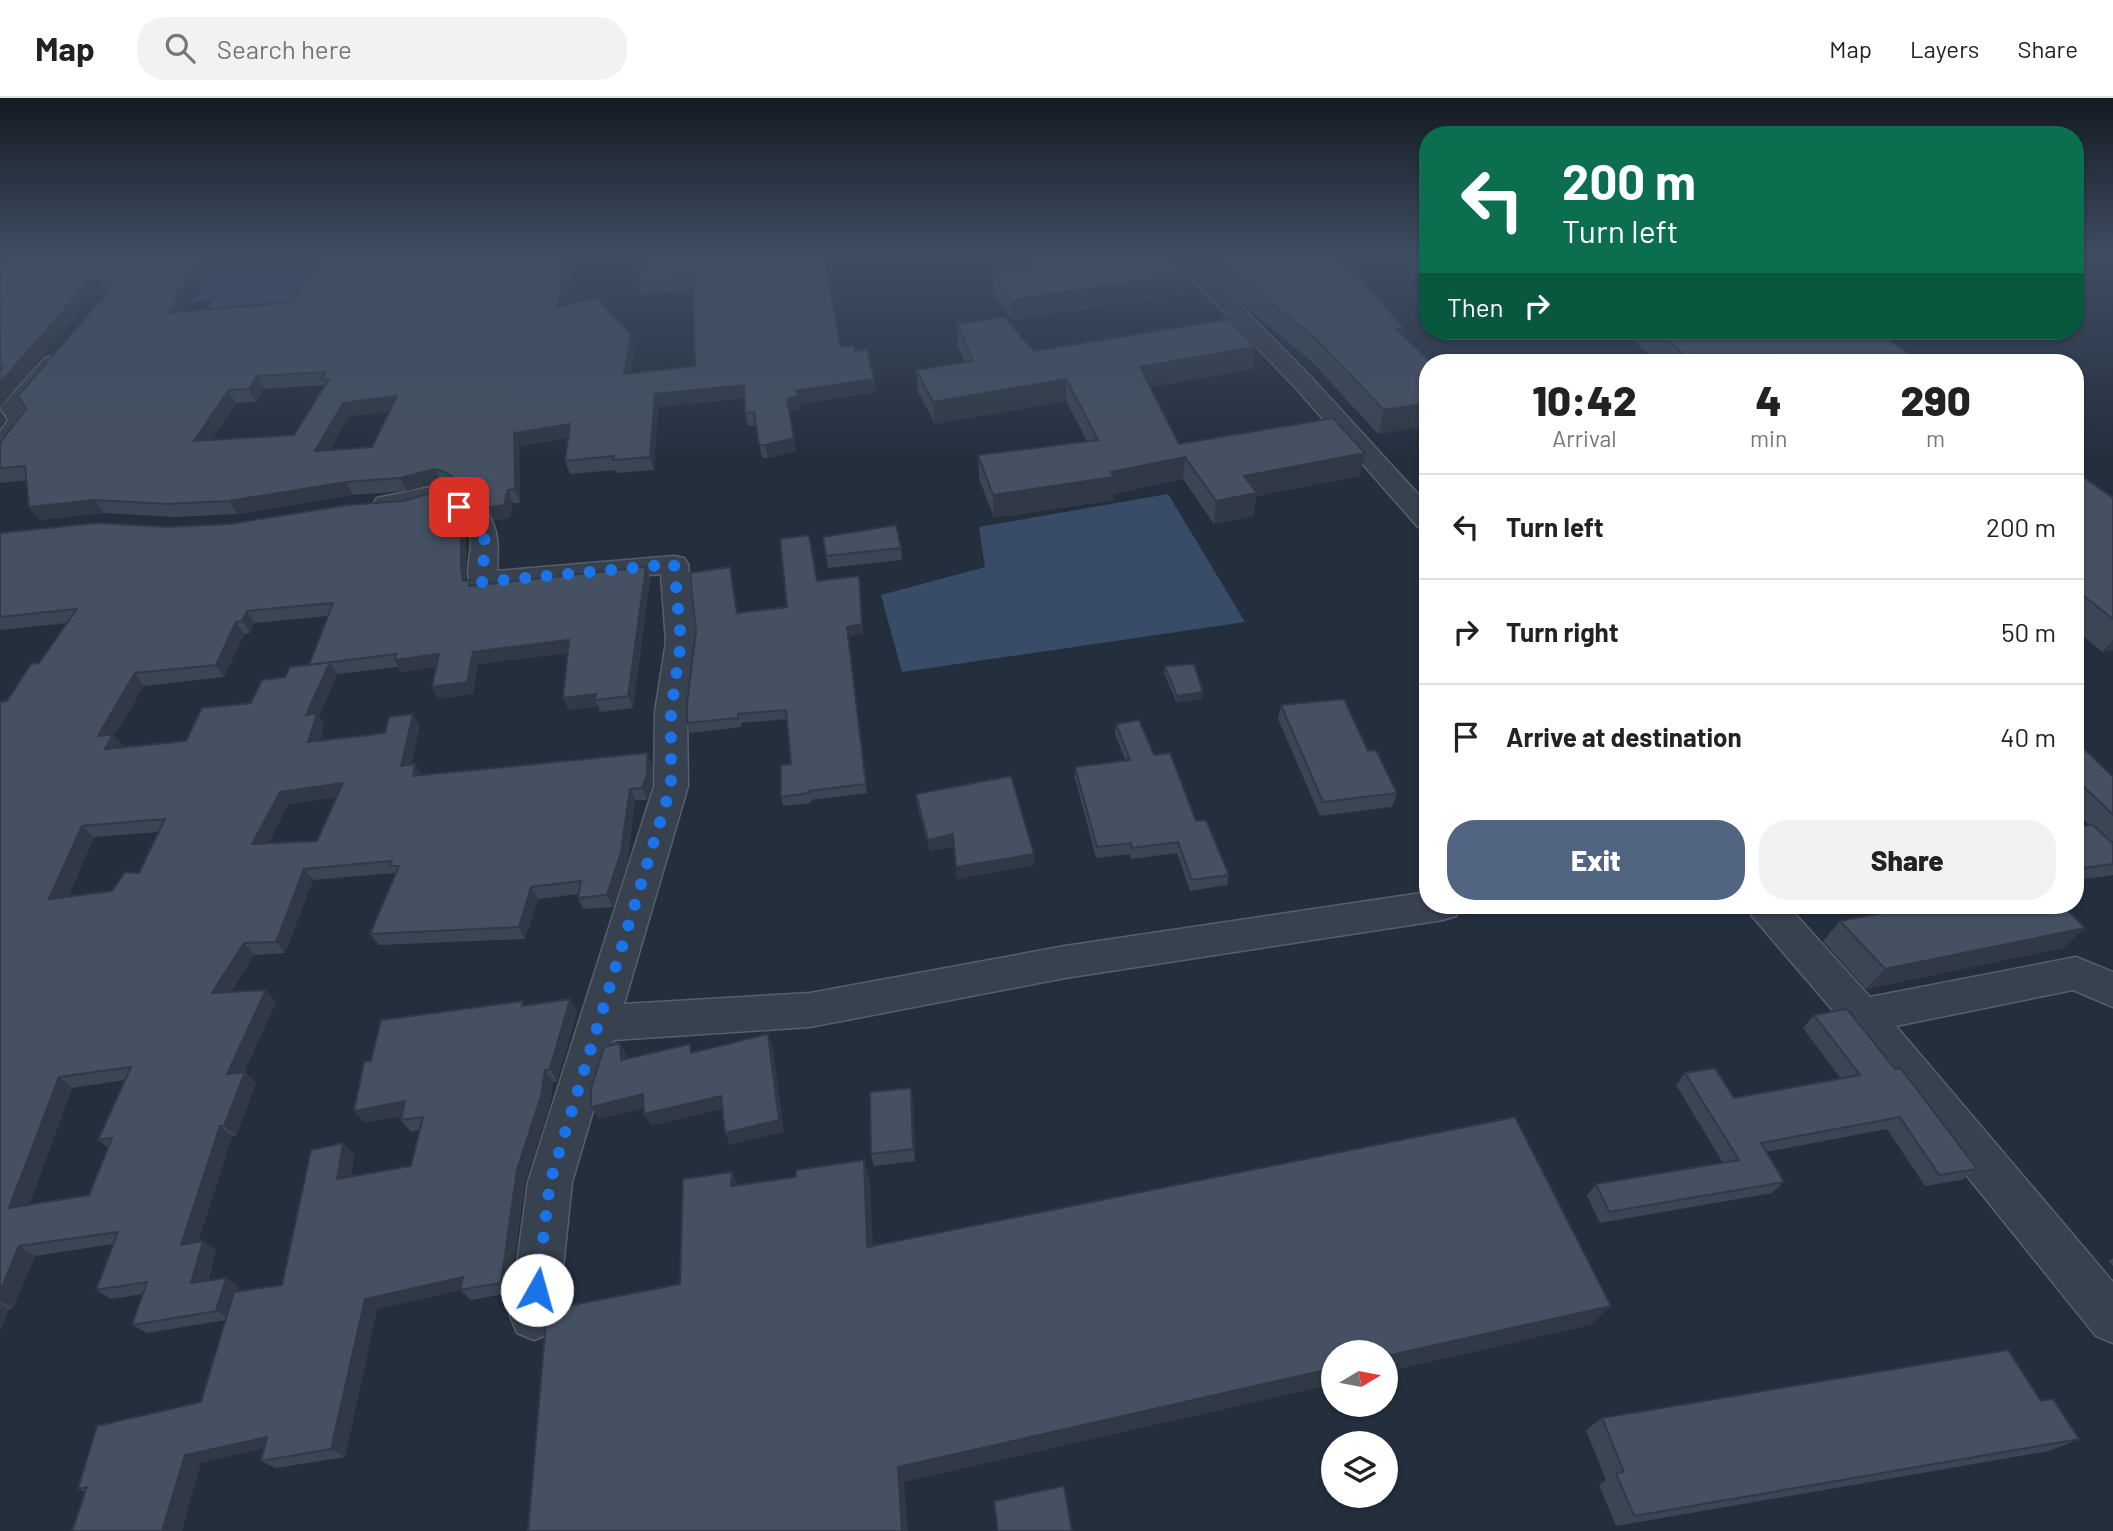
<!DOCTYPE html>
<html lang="en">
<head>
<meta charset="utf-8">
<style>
  :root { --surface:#fff; --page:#f2f2f2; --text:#222; --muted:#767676; --line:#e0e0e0; --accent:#516482 }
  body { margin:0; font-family:Barlow,sans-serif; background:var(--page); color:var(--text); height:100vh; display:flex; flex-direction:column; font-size:26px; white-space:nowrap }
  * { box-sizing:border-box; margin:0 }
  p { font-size:23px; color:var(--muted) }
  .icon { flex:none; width:38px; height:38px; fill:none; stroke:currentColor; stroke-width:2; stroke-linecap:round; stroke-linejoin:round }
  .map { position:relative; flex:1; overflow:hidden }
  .details { position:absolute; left:1419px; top:256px; width:665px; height:560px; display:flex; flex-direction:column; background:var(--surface); border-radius:28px; box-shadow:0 2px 5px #0004 }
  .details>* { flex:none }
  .hud { position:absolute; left:1419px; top:28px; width:665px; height:214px; border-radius:28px; box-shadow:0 2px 5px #0004; background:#0b6e4f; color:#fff; overflow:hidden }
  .needle { width:46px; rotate:80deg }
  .fabs { position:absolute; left:1321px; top:1242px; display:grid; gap:14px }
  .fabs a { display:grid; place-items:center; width:77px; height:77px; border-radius:50%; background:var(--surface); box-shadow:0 2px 5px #0004; font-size:35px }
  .pin { position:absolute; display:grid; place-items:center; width:60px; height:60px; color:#fff; margin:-30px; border-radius:14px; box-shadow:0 4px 10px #0006 }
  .me { position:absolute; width:77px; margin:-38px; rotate:7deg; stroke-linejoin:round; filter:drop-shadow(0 0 5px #0008) }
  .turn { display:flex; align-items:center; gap:24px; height:147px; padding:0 28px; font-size:32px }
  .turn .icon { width:91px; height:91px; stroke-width:2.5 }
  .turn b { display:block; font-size:49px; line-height:60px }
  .then { display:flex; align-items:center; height:66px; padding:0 28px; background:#0003; gap:14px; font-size:26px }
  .eta { display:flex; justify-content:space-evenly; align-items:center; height:119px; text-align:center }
  .eta b { font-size:42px; font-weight:800; line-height:49px }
  .cta { display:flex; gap:14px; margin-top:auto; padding:14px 28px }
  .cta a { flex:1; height:80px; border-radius:28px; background:var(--accent); color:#fff; font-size:28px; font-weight:800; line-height:80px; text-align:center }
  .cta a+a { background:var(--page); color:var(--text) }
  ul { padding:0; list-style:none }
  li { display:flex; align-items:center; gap:21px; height:105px; padding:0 28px; border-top:2px solid var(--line) }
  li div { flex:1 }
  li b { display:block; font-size:26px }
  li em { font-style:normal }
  header { display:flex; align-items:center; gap:42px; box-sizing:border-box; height:98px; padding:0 35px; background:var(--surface); border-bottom:2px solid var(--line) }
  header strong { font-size:33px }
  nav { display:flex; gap:38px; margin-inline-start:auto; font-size:24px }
  .search { width:490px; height:63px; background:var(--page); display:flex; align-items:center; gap:18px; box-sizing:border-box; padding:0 24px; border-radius:28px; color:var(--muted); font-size:26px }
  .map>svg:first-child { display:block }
</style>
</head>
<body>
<header>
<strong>Map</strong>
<div class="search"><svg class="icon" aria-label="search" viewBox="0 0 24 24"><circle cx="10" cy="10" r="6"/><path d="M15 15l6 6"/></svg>Search here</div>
<nav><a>Map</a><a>Layers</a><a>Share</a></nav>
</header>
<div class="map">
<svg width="2113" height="1433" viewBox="0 0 2113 1433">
  <rect width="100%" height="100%" fill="#242f3e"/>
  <path fill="#394c67" d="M282,159V162L314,176L336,201L207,223L212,201L190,205L202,192L170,191L209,163Z
    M1168,396L1245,524L902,574L881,497L985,469L979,429Z"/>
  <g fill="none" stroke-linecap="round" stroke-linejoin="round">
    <defs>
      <path id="minor" d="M1170,158H1191L1310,278L1428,407V431L1418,429L1294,288Z
        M53,258L61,260L64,265L24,311L33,322L9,356L0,359V334L8,322L0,310L45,260Z
        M440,387L449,389L488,416C500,434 498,452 497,473L674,458L684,460L688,466L696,544L687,614L688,688L624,906L810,895L1065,848L1428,794V807H1462L1456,818L1443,822L1065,880L810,929L614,942L572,1084L558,1218L551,1235L534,1242L517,1235L510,1218L528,1084L654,688L655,614L666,544L661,476L482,492L472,489C460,471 481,442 464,424C456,417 445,411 436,404C417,410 397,417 377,412L373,406L377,400Z
        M1746,807H1787L1870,899L2076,859L2113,874V909L2073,892L1896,928L2113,1184V1245L2096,1238L1848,930L1752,818Z"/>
    </defs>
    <use href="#minor" stroke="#565f6c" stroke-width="3"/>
    <use href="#minor" fill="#38414e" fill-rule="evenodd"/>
  </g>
  <path fill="#3b4654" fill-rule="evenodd" d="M0,158H254L223,160L186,205L188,208L184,213L293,204L320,158H596L575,159L564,207L635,248L630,275L695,268L693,192L642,196L639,184L824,158L841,249L855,253L876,294L799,306L800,311L790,314L796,353L768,360H762L756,327L748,328L745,315V300L658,309L654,372L617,375L616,372L570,376L565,363L568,340L519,348L520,405H513L510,420L494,422L489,414L451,387L441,384L407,393L353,397L237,416L175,419L104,415L39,422L27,382L0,385V345L26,311L107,195L105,193L95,196L0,309ZM323,287L324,289L294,337L212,342L236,305L256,304L264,291ZM390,313L372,349L330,352L349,318Z
    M1007,158H1167L1184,196L1012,222L993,194L992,174L1016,171Z
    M1195,158H1428V172L1414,173L1401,159L1346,163L1402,237L1428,264V328L1378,336L1312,264L1240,204Z
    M957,226L1034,253L1253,271L1150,289L1179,346L1360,378L1256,398L1253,418L1214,426L1183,381L1113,396V402L994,420L979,380L978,357L1087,343L1066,303L935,326L918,294L916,272L965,264L958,248Z
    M1539,233H1876L1920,264H1658L1625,234L1547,240Z
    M2076,374L2113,400V552L2102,554L2076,532Z
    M461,421L466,432V482H470L472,487L646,469L650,481L633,610L600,614L598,608L568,612L567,555L478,566L473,596L438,601L436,569L401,574L398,569L337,576L319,618L324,627L320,642L385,635L420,628L411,666H415L422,678L652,667L651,688L647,702H635L627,766L613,809L583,811L578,800V796L538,801L525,841L379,847L370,836L395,776L394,775L313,782L285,855L254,857L231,894L266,892L276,904L244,974L256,985L236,1038H232L198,1144L203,1143L216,1152L208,1183L239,1189L238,1194L282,1187L343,1045L354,1056L351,1079L411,1068L419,1032L411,1034L401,1022L402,1018L365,1024L354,1013L371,963L526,907L570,901L577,914L557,983L553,984L549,1009L525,1083L510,1195L471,1202L460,1192L377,1211L345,1359L276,1370L261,1363L264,1350L201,1365L85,1394L78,1391L201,1304L226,1222L147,1235L132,1227L143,1196L111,1201L96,1192L113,1146L35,1158L13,1210L9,1211L0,1233V604L7,603L39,565L67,525L0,532V435ZM328,518L309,567L285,579L251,605L186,643L123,648L114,638L144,588L224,579L244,536L250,535L254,525ZM337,699L317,743L268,746L288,706ZM159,734L139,775L112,793L68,799L94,739ZM125,982L98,1042L108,1049L89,1097L29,1107L72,990Z
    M823,439L901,450L902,462L828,470Z
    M730,469L738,515L787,509L817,483L859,478L863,535L849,538L867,695L811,702V705L783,708L781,699L791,666L787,621L741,625V629L690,635L687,625Z
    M1165,568L1203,594L1202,601L1177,605L1164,575Z
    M1281,607L1368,653L1397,695L1392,709L1320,718L1278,621Z
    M1116,626L1154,657L1229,777L1227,787L1190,793L1177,755L1131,761L1130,756L1096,760L1075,680V669L1126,663L1115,637Z
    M2076,643L2113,679V743L2110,744L2113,746V777L2076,782V729L2089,727L2076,714Z
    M916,696L1034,756V767L957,781L954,748L930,753L917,707Z
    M1840,823L2085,830L2063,850L1866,891L1823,843Z
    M1814,917L1895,971L1977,1071L1962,1082L1925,1088L1887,1031L1766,1054L1784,1084L1772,1095L1600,1125L1587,1098L1596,1086L1723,1065L1676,987L1685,975L1734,1000L1841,981L1803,930Z
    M913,1002L915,1063L874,1068L871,1056Z
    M2113,1160V1168L2109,1163Z
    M2041,1303L2079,1341L2049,1353L1616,1428L1599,1387L1606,1382L1586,1332L1602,1320Z"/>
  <path fill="#303945" d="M209,158H222L223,160L186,205L188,208L174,227L166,215L176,196Z
    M569,158H574L575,159L561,221L557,209Z
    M1185,176L1184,196L1012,222L1011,202Z
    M97,181L105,193L95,196L0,309V285L88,184Z
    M1404,230L1399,253L1396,231Z
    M631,236L635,248L628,289L624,276Z
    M1255,249L1253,271L1138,291L1140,269Z
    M257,278L264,291L256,304L249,291Z
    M874,281L876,294L799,306L800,311L790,314L796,353L768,360L765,347L787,301L796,293Z
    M1066,281V303L935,326L933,304Z
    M744,287L747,300L658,309L654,372L650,359L655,296Z
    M229,292L236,305L202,357L194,343Z
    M397,298L403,311L349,318L322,366L315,353L343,305Z
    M1428,305V328L1378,336L1384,312Z
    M0,315L5,322L0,330Z
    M570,326L575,339L519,348L520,405L515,391L514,335Z
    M1365,355L1360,378L1256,398L1253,418L1214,426L1216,403L1244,378Z
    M1185,359L1183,381L1113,396V402L994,420L993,397Z
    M435,371L441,384L407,393L400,380Z
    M346,384L353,397L237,416L229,403Z
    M508,392L513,405L510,420L494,422L489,409Z
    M95,402L104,415L39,422L29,409Z
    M461,421L466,432V482L469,495L463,483L461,470Z
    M646,469L650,481L633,610L628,598Z
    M859,478L863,535L849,538L867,695L847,529Z
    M247,513L254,525L250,535L242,523Z
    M236,524L244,536L224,579L216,567Z
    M569,542L573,554L478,566L473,596L438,601L432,589L473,554Z
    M2113,542V552L2102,554Z
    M439,556L445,568L401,574L395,562Z
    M330,564L337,576L319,618L324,627L316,656L308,644L306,617Z
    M135,575L144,588L114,638L123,648L105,651L98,638Z
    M1203,594L1202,601L1177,605V598Z
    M596,596L595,602L598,608L568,612L563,600Z
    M413,616L420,628L408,680L401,668Z
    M647,655L652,667L651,688L647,702L642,690Z
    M415,666L422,678H413Z
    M343,685L351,697L288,706L262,758L252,746L280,694Z
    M630,691L635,702L627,766L613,809L607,797Z
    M82,728L94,739L61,813L49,801Z
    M953,736L954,748L930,753L928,742Z
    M1034,756V767L957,781L956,769Z
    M304,771L313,782L285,855L276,844Z
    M531,789L538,801L525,841L519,829Z
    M2085,830L2063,850L1866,891L1885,871Z
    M244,845L254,857L223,906L212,895Z
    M266,892L276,904L238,986L227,976Z
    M570,901L577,914L557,983L550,971Z
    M768,936L773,949L784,1034L730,1047L725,1035Z
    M620,945L627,958L628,975L621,962Z
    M545,972L553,984L549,1009L525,1083L510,1195L501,1185L517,1072Z
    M245,974L256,985L236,1038L224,1028Z
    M59,979L72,990L24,1120L9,1110Z
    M911,990L913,1002L915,1063L913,1051Z
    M643,996L650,1009L599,1021L591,1009Z
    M721,998L727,1010L651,1028L644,1016Z
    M405,1003L415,1015L365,1024L354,1013Z
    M220,1028L232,1038L194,1156L181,1147Z
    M343,1045L354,1056L348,1092L337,1081Z
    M864,1062L870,1085L874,1169L867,1149Z
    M732,1074L742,1096L731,1088Z
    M203,1143L216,1152L204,1194L191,1185Z
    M19,1148L35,1158L13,1210L0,1203V1193Z
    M463,1179L473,1189L377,1211L345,1359L331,1351L365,1201Z
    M226,1180L239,1189L230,1221L216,1213Z
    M0,1206L9,1211L0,1233Z
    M1611,1208L1591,1227L1386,1274V1258Z
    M1334,1270V1286L904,1384L908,1433H902L898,1369Z
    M267,1339L282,1346L201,1365L182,1433H162L185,1357Z"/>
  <path fill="#455162" stroke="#303945" stroke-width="2" fill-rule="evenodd" d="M0,158H209L176,196H181L166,215L293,204L320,158H569L557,209L596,199L631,236L624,276L695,268L693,180L639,184L643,158H824L841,249L854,248L855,253L867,251L874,281L796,293L798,298L787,301L794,340L765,347H759L754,314L745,315L744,287L655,296L650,359L613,362L614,358L565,363L570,326L514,335L515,391L508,392L504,407L489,409L484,400L445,374L435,371L400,380L346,384L229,403L166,406L95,402L29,409L25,368L0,370V345L26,311L18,298L110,191V188L97,181L88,184L0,285V273L3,269L0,270ZM325,274L321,282L329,281L294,337L194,343L229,292L249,291L257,278ZM397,298L372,349L315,353L343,305Z
    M1020,158H1167L1185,176L1011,202L992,174L1028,169Z
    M1218,158H1341L1404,230L1396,231L1431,264H1428V305L1384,312L1316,241L1243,182Z
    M1004,219L1034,253L1229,221L1255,249L1140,269L1179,346L1333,320L1365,355L1244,378L1257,395L1216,403L1185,359L1111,374L1114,379L993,397L978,357L1098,342L1066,281L933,304L916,272L973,263L957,226Z
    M1657,233H1876L1920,264H1693Z
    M2076,374L2113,400V521L2076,492Z
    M430,395L454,412L461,421V470L463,483L470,482L469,488L646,469L628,598L595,602L596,596L563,600L569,542L473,554L467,584L432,589L439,556L395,562L396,556L309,567L330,564L306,617L317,615L308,644L385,635L389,619L413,616L401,668L415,666L413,678L647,655V676L642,690L630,691L621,754L607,797L578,800L581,783L531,789L519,829L370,836L399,768H390L392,763L304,771L276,844L244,845L212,895L266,892L227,976L245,974L224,1028H220L181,1147L203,1143L191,1185L226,1180L216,1213L132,1227L147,1184L96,1192L118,1134L19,1148L0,1193V604L7,603L31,566L39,565L77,511L0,519V435L96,425L167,429L230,426L347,407L403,403ZM333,505L309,567L290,569L285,579L262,582L251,605L202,610L186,643L105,651L113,636L98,638L135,575L216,567L236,524L242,523L247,513ZM343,685L317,743L252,746L280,694ZM165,721L139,775L125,774L112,793L49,801L82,728ZM131,969L98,1042L112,1040L89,1097L9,1110L59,979Z
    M896,427L901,450L826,458L823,439Z
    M809,437L817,483L859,478L862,526L847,529L866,686L809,693V695L781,699V667L791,666L786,612L738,616V620L687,625V605L696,534L690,475L730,469L737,515L787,509L780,441Z
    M1194,566L1203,594L1177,598L1165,568Z
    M1344,601L1368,653L1376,652L1397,695L1323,704L1281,607Z
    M1139,622L1154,657L1170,655L1196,723L1206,722L1229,777L1192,782L1178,744L1132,750L1131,745L1097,749L1075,669L1130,662L1116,626Z
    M2076,643L2113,679V717L2076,681Z
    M1011,678L1034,756L956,769L953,736L928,742L916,696Z
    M2093,727L2113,746V766L2076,771V729Z
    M1924,807H2062L2085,830L1885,871L1840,823Z
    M570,901L550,971L545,972L541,998L517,1072L501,1185L460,1192L463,1179L365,1201L331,1351L261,1363L267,1339L185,1357L162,1433H72L87,1389L78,1391L97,1328L201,1304L234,1194L282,1187L311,1052L343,1045L337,1081L411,1068L423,1019L401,1022L405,1003L354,1013L364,964L371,963L381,922L523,903L522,908Z
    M1847,911L1895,971L1900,970L1916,990L1977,1071L1939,1077L1900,1019L1761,1045L1784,1084L1609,1114L1596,1086L1739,1062L1685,975L1715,970L1734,1000L1860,977L1814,917Z
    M768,936L779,1022L725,1035L721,998L644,1016L643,996L591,1009V991L604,949L620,945L621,962L690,946L691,955Z
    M911,990L913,1051L871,1056L870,994Z
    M1515,1019L1611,1208L1386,1258V1255H1334V1270L898,1369L902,1433H528L547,1212L680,1186L683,1081L732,1074L731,1088L796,1079V1072L864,1062L867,1149Z
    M2008,1252L2041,1303L2053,1301L2079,1341L1634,1418L1616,1375L1624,1374L1602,1320Z
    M1064,1388L1072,1433H998L994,1403Z"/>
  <linearGradient id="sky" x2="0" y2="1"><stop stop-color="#141a22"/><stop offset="0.44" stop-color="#3f4d63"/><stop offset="1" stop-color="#3f4d63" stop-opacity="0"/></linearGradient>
  <rect width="2113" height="358" fill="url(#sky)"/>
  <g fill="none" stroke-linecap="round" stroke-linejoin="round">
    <path stroke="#1a73e8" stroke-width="12" stroke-dasharray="0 21.6" d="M459,409L478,422L485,443L482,484L674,466L681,544L671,614V688L550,1084L537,1192"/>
  </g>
</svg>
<div class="fabs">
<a><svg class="needle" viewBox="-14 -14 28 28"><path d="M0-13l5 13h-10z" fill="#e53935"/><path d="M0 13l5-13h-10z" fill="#767676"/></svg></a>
<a><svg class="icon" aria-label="layers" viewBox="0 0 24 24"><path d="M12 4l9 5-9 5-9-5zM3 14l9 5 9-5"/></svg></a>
</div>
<div class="pin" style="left:459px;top:409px;background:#d93025"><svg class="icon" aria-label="arrive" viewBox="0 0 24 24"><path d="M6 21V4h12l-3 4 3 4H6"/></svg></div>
<svg class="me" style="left:537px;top:1192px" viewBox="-20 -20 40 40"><circle r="19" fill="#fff"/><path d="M0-13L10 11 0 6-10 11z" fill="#1a73e8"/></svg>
<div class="hud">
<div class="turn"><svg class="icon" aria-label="left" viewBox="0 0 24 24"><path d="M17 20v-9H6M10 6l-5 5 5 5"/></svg><div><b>200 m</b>Turn left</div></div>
<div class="then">Then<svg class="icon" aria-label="right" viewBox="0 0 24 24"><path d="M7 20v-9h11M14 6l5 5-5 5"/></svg></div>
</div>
<section class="details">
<div class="eta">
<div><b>10:42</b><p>Arrival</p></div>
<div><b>4</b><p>min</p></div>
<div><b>290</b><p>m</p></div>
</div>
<ul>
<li><svg class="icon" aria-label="left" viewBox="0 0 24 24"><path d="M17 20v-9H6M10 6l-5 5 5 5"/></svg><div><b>Turn left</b></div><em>200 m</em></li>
<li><svg class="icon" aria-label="right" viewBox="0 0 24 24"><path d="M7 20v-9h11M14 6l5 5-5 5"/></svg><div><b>Turn right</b></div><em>50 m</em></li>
<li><svg class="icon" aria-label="arrive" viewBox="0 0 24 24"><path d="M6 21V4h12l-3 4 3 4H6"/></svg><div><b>Arrive at destination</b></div><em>40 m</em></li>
</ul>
<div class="cta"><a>Exit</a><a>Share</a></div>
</section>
</div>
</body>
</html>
